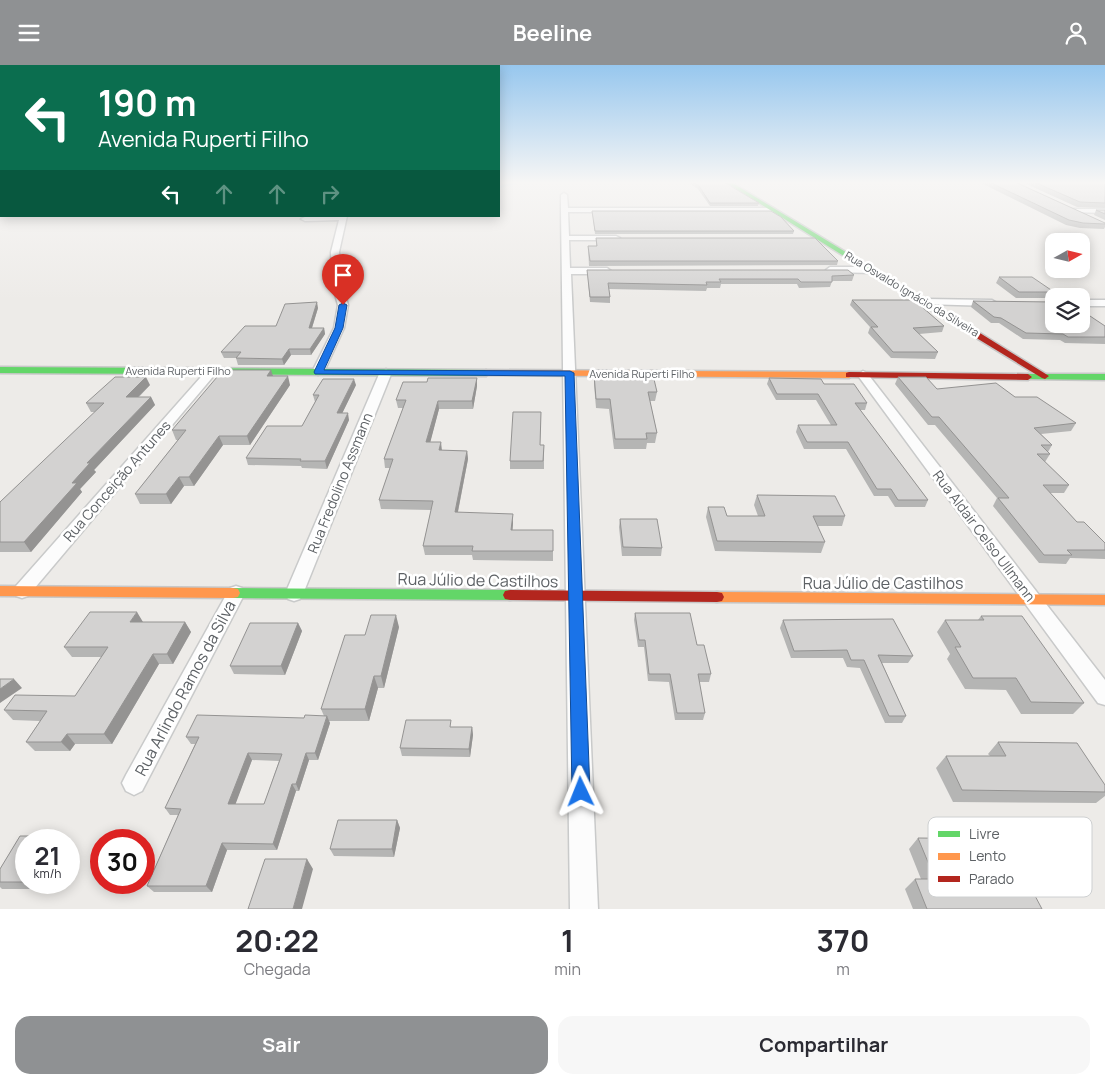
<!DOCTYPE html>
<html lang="pt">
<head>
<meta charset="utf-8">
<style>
  :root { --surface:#fff; --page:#f7f7f7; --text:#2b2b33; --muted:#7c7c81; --accent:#8f9193 }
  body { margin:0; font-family:Manrope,sans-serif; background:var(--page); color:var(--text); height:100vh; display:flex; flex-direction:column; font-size:19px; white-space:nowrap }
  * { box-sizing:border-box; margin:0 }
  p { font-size:16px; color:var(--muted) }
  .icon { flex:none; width:28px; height:28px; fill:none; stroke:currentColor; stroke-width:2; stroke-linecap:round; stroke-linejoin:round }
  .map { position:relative; height:844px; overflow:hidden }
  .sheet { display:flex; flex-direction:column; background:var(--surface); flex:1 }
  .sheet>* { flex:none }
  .banner { position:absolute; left:0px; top:0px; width:500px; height:152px; box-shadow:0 2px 12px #0003; background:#0b6e4f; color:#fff; overflow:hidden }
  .needle { width:32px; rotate:82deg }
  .tools { position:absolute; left:1045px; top:168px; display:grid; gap:10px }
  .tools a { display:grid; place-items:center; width:45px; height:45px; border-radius:10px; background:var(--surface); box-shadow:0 2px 12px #0003; font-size:25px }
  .speed { position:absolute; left:15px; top:764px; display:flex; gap:10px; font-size:25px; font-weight:700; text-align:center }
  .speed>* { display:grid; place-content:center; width:65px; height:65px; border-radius:50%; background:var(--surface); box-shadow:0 2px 12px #0003; line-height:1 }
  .speed small { font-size:12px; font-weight:400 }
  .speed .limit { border:8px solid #d22; background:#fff; color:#111 }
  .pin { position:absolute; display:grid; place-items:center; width:42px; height:42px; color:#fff; margin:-51px -21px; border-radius:50% 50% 50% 0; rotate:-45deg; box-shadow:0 0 5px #0007 }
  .pin .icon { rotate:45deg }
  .me { position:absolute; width:55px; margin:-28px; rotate:358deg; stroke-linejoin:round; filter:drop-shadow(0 0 4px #0008) }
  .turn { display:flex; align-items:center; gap:18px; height:105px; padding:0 15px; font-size:22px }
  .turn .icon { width:65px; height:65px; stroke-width:2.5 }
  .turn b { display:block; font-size:35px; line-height:42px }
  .lanes { display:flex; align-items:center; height:48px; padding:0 15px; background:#0003; justify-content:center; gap:25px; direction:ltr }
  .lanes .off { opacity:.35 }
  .eta { display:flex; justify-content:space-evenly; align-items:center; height:85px; text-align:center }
  .eta b { font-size:30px; font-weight:700; line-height:35px }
  .cta { display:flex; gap:10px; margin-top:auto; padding:10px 15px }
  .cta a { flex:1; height:58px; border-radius:15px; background:var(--accent); color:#fff; font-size:20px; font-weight:700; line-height:58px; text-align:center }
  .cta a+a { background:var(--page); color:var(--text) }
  header { display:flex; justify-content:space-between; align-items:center; height:65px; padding:0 15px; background:var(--accent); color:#fff; font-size:22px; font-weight:700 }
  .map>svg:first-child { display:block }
</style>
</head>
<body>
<header><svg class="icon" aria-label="menu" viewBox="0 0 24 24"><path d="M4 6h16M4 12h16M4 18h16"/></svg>Beeline<svg class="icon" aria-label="person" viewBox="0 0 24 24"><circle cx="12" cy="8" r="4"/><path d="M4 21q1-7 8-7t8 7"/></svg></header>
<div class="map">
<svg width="1105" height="844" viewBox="0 0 1105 844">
  <rect width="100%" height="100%" fill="#edebe8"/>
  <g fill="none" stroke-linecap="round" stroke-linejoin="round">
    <path stroke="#bde3f6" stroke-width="2.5" d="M499,122L519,117"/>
    <defs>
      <path id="street" d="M564,128L567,130L568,143H773L776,145L773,147H568L569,171H616L620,173L616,175H569L570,203H607L611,206L607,209H571L598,844H570L561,145V130Z
        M1073,144H1105V148L1071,147Z
        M347,151L339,187L342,218L348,240L344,263L324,307L318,310L312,307L334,263L338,240L332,218L331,187L339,155L305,156L301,154L305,152Z
        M830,202H873L877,205L873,208L827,207L826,205Z
        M926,234L992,235L997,238L992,241L923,239V235Z
        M1081,235H1105V241H1081Z
        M212,303L218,306L216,308L28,531L22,533L16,531L13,526L16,521L208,304Z
        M386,304L392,307L303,529L300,534L294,536L288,534L285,529L380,307Z
        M863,306L867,308L1105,615V640L1098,638L859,312L857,310Z
        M236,521L242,523L245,528L142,726L134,730L126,726L122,718L126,710L230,523Z"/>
      <path id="fast" d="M725,117H731L944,247L937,249Z
        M0,302L486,305L490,308L486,311L0,308Z
        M1028,309H1105V315L1025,314L1024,312Z
        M233,523L510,525L515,526L517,530L515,534L510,535L233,533L228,532L226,528L228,524Z"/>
      <path id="slow" d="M486,305L849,307L853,310L849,313L483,310L482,308Z
        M0,521L233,523L238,524L240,528L238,532L233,533L0,531Z
        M717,527L1105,530V540L717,537L712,536L710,532L712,528Z"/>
      <path id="jam" d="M937,245H943L1049,311L1045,314L1042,313L937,249Z
        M849,307L1028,309L1032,312L1028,315L846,312V308Z
        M510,525L717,527L722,528L724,532L722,536L717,537L510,535L505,534L503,530L505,526Z"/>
    </defs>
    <use href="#street" stroke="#c9caca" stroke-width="3"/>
    <use href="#fast" stroke="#c7c7c7" stroke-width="3"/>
    <use href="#slow" stroke="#c7c7c7" stroke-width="3"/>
    <use href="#jam" stroke="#c7c7c7" stroke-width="3"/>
    <use href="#street" fill="#fcfcfc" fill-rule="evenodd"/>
    <use href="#fast" fill="#63d668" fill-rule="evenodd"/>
    <use href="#slow" fill="#ff974d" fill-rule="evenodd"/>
    <use href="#jam" fill="#b3261e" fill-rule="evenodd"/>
  </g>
  <path fill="#b5b5b4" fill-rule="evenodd" d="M687,117H724L759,138L758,141H710L698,124Z
    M979,117H1015L1105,158V162L1104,164L1080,163L1066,160Z
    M1022,117H1105V143L1077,142Z
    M1096,145H1105V155L1094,150Z
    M592,146L794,166L793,169H595Z
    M596,173L838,196L837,200L589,201L588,181H596Z
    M587,205L854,210L852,216H832L830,222L799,223L797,219H721L720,223H707L706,226L609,224L610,232V238L590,237Z
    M999,212L1054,227L1051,233H1016L996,218Z
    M852,235L944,261L942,267L919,269L938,287L935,294L891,293L868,268L870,262L850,240Z
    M973,236L1105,261V279L1065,278L1060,275L1023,274L999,258H991L971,242Z
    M318,243L312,263H324L325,269L311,290H291L284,300H238L236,293H224L221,287L276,261Z
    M594,309L657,327L655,336H650L657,368L655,378H647L646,384H614L609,344L596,343L594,319Z
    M273,311L290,320L250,380H223L194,421H184L171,439H140L135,429L178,375H176L172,365Z
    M898,312L937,324L1015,332L1076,358L1071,366L1041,369L1052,380L1048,387L1050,389L1045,397L1069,420L1064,428H1050L1077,457L1105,478V494L1070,493L1066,499L1039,498L993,441L997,433L935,360H928L895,319Z
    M477,313V321L473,344H439L430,377L442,385L467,386L468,394L458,447L513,458L512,465H553V496L473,495L472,490H425L423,481L431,445L381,444L379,435L390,403H385L384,394L403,343H398L396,335L427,317Z
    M769,313L824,319L867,338L865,345H860L928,435L925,442H895L888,431H874L846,384H804L796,367L798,360H831L816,335H776L767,319Z
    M150,320L139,332H151L155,340L94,405L96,407L80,424L82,427L31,487H0V437L95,347H91L86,338Z
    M356,320L342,348L349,355L327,404L302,403L301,401L248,400L246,393L302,361L315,337L313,330Z
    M541,347L540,380H544V404H510V396Z
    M757,430L845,451L842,461H817L825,477L821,488L715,486L706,452L708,442L727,451H758L754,440Z
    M620,454L662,483L661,491H622L619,462Z
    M635,548L697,580L711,609L709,617H699L705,648L703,655H675L669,617L648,616L644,582H638L634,555Z
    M981,551L1084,638L1073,649H1021L1006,625L965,624L947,594L950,589L937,567L945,555H978Z
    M783,555L913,591L908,598H882L906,651L902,658H885L860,603L847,602L843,593H791L780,563Z
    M143,557H185L191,567L173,599H159L112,679H75L70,686H35L26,677L40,656L13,655L4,645L75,631L102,592H72L64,582Z
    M298,558L302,566L285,610L234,609L230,601Z
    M399,562L384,623H378L369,656H329L330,658L318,695H309L299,726H296L277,785H227L212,827H154L147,821L178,750H170L165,743L195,679H191L186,672L324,651L321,644L365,570ZM252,695L279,696L264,739H235Z
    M452,662H472L473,670L470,692L402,691L400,683Z
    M998,677L1105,720V731L1096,738L953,737L936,703L946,691H990L988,689Z
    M397,755L400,763L394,792L334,791L330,784Z
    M20,771H64L68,775H26V818H50L47,824H2L0,822V804Z
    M918,773L1042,844H913L905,824L915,814H921L909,784Z"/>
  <path fill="#949392" d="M317,237L318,243L310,269L309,263Z
    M324,263L325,269L311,290L310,284Z
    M289,284L291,290L284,300L282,294Z
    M271,305L274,314L267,311Z
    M288,311L290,320L250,380L247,371Z
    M146,312L150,320L130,340L126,332Z
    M477,313V321L473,344L472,336Z
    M354,314L356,320L339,355L337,348Z
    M151,332L155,340L94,405L96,407L80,424L82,427L31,487L24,477L87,398Z
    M438,336L439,344L428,386L426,377Z
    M348,348L349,355L327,404L325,396Z
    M219,371L223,380L194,421L189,412Z
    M441,377L442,386L439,385Z
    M467,386L468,394L456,456L455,447Z
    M179,412L184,421L171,439L166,429Z
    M513,449V458L512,474L511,465Z
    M137,547L143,557H130Z
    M396,550L399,562L384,623L381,611Z
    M185,557L191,567L173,599L167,589Z
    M298,558L302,566L285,610L281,601Z
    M153,589L159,599L112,679L104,669Z
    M374,611L378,623L369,656L365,644Z
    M14,614L22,623L0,638V624Z
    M327,651L330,658L318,695L315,688Z
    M472,662L473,670L470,692L469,684Z
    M67,669L75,679L70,686L61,677Z
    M248,688L252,695L233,746L228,739Z
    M306,688L309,695L299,726L296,719Z
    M292,719L296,726L277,785L273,779Z
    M397,755L400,763L394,792L392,784Z
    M64,771L68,775H61Z
    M69,776L72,779L69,785Z
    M222,778L227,785L212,827L206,821Z
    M307,794L313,804L302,844H293Z
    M38,818H50L47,824Z"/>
  <path fill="#d3d2d1" stroke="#949392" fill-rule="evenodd" d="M693,117H724L759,138H710L699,121Z
    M989,117H1015L1105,158V159L1083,158L1069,155Z
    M1034,117H1105V138L1080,137Z
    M1096,145H1105V149Z
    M592,146H771L781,152L794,166H595Z
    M596,173H815L838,196H590L588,181H597Z
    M587,205H848L854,210L832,211V217H801L798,214H719L721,217H706L707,220L608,218L610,232H590Z
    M999,212H1032L1054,227H1019Z
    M852,235H914L944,261L913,263L938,287H893L871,262H878Z
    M973,236L1054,237V259H1081V245L1105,261V272H1068L1063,269L1026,268L1001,253L994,252Z
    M317,237L309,263H324L310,284H289L282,294L236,293L241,287H221L245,261H276L285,239Z
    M223,305H271L267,311H288L247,371H219L189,412H179L166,429H135L186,365H172Z
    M594,309L653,310L657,327H648L657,368H646L647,374H615L610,334H596Z
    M115,312H146L126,332H151L87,398H90L72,418H77L24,477H0V437L104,338H86Z
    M898,312H926L937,324L996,318L1015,332H1037L1076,358L1034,363L1052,380H1041L1050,389H1037L1069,420H1043L1077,457H1084L1105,478V485H1067L1072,490H1044L998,433H1009L939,352H932Z
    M428,313H477L472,336H438L426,377H441L439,385L467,386L455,447L513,449L511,465H553V486H472L473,481H423L433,436L379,435L393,394H384L406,335H396L403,317H427Z
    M769,313L821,314L824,319H854L867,338H855L928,435H898L891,424H877L848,377H807L798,360H837L818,329H777Z
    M323,314H354L337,348H348L325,396H300L301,394L246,393L267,361H302L319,330H313Z
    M513,347H541L540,380H544L543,396H510Z
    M757,430L835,431L845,451H813L825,477L717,476L708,442H724L727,451H765Z
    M620,454H657L662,483L623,482Z
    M90,547H137L130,557H185L167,589H153L104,669H67L61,677H26L47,646L4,645L15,630L75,631L108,582H64Z
    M635,548H690L697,580H704L711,609H698L705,648H677L670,609H649L645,575H639Z
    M371,550H396L381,611H374L365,644H321L345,570H365Z
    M981,551H1022L1084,638L1031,637L1016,613H973L955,582H961L945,555H984Z
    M893,554L913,591L878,590L906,651H889L864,595H851L847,585L794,586L783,555Z
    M250,558H298L281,601H230Z
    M0,614H14L0,624Z
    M197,650L304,653L305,650L327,651L315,688H306L296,719H292L273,779L222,778L206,821H147L181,744L165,743L199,672H186ZM248,688L282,689L264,739H228Z
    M406,655H451L450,662H472L469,684L400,683Z
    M998,677L1077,678L1105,720V727L962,725L946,691H1006Z
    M338,755H397L392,784H330Z
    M20,771H64L61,775H26V817H0V804Z
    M918,773L1005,774L1042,844H927L915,814H935Z
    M265,794H307L293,844H248Z"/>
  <linearGradient id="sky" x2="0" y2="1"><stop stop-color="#97c7ee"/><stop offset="0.5" stop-color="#f7f6f5"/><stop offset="1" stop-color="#f7f6f5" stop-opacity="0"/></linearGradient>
  <rect width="1105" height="235" fill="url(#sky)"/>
  <path fill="#1a73e8" stroke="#114b97" d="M343,238L347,240L343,263L324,305L570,306L574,308L590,727L587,733L581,736L574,733L572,727L565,311L315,309L314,307L335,263L339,240Z"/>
  <g text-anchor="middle" stroke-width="5" stroke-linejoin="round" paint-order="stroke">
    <g font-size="11" fill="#5d6165" stroke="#fff">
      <text transform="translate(912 229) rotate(31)" y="4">Rua Osvaldo Ignácio da Silveira</text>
      <text x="178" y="310">Avenida Ruperti Filho</text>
      <text x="642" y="313">Avenida Ruperti Filho</text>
    </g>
    <g font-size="14" fill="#5d6165" stroke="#fff">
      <text transform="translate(117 416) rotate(-49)" y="5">Rua Conceição Antunes</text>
      <text transform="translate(340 418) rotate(-68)" y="5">Rua Fredolino Assmann</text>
      <text transform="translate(984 471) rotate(53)" y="5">Rua Aldair Celso Ullmann</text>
    </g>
    <g font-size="16" fill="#5d6165" stroke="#fff">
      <text transform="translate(478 515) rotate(1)" y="6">Rua Júlio de Castilhos</text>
      <text x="883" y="524">Rua Júlio de Castilhos</text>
      <text transform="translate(185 623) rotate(-62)" y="6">Rua Arlindo Ramos da Silva</text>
    </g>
  </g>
  <rect x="928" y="752" width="164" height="80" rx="8" fill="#fff" stroke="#ced0d1" stroke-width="1"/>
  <rect x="938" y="766" width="22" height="6" fill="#63d668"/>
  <rect x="938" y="788" width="22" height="7" fill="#ff974d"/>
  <rect x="938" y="811" width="22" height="6" fill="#b3261e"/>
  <g font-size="14" fill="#5d6165">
    <text x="969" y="774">Livre</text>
    <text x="969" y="796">Lento</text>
    <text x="969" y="819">Parado</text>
  </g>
</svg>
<div class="tools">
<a><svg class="needle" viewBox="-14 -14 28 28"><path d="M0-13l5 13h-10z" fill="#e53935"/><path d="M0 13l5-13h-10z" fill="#7c7c81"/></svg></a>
<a><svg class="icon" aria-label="layers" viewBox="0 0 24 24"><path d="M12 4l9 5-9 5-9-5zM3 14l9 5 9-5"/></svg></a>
</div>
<div class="speed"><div>21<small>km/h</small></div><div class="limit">30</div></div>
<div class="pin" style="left:343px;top:240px;background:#d93025"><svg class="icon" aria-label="arrive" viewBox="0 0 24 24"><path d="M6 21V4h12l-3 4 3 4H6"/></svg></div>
<svg class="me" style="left:581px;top:727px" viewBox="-20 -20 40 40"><path d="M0-17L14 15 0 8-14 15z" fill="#1a73e8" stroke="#fff" stroke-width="4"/></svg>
<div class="banner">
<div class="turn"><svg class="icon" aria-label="left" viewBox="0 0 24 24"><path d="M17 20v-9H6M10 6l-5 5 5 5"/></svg><div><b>190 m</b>Avenida Ruperti Filho</div></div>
<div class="lanes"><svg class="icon" aria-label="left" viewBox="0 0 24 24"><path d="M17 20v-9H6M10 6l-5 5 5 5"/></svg><svg class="icon off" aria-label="ahead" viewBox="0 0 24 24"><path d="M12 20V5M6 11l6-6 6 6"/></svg><svg class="icon off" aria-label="ahead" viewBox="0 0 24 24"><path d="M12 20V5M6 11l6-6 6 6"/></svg><svg class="icon off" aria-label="right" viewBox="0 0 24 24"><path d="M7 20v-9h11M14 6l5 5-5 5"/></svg></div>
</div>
</div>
<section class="sheet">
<div class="eta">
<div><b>20:22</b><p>Chegada</p></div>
<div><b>1</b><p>min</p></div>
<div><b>370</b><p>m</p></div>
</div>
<div class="cta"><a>Sair</a><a>Compartilhar</a></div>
</section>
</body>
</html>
